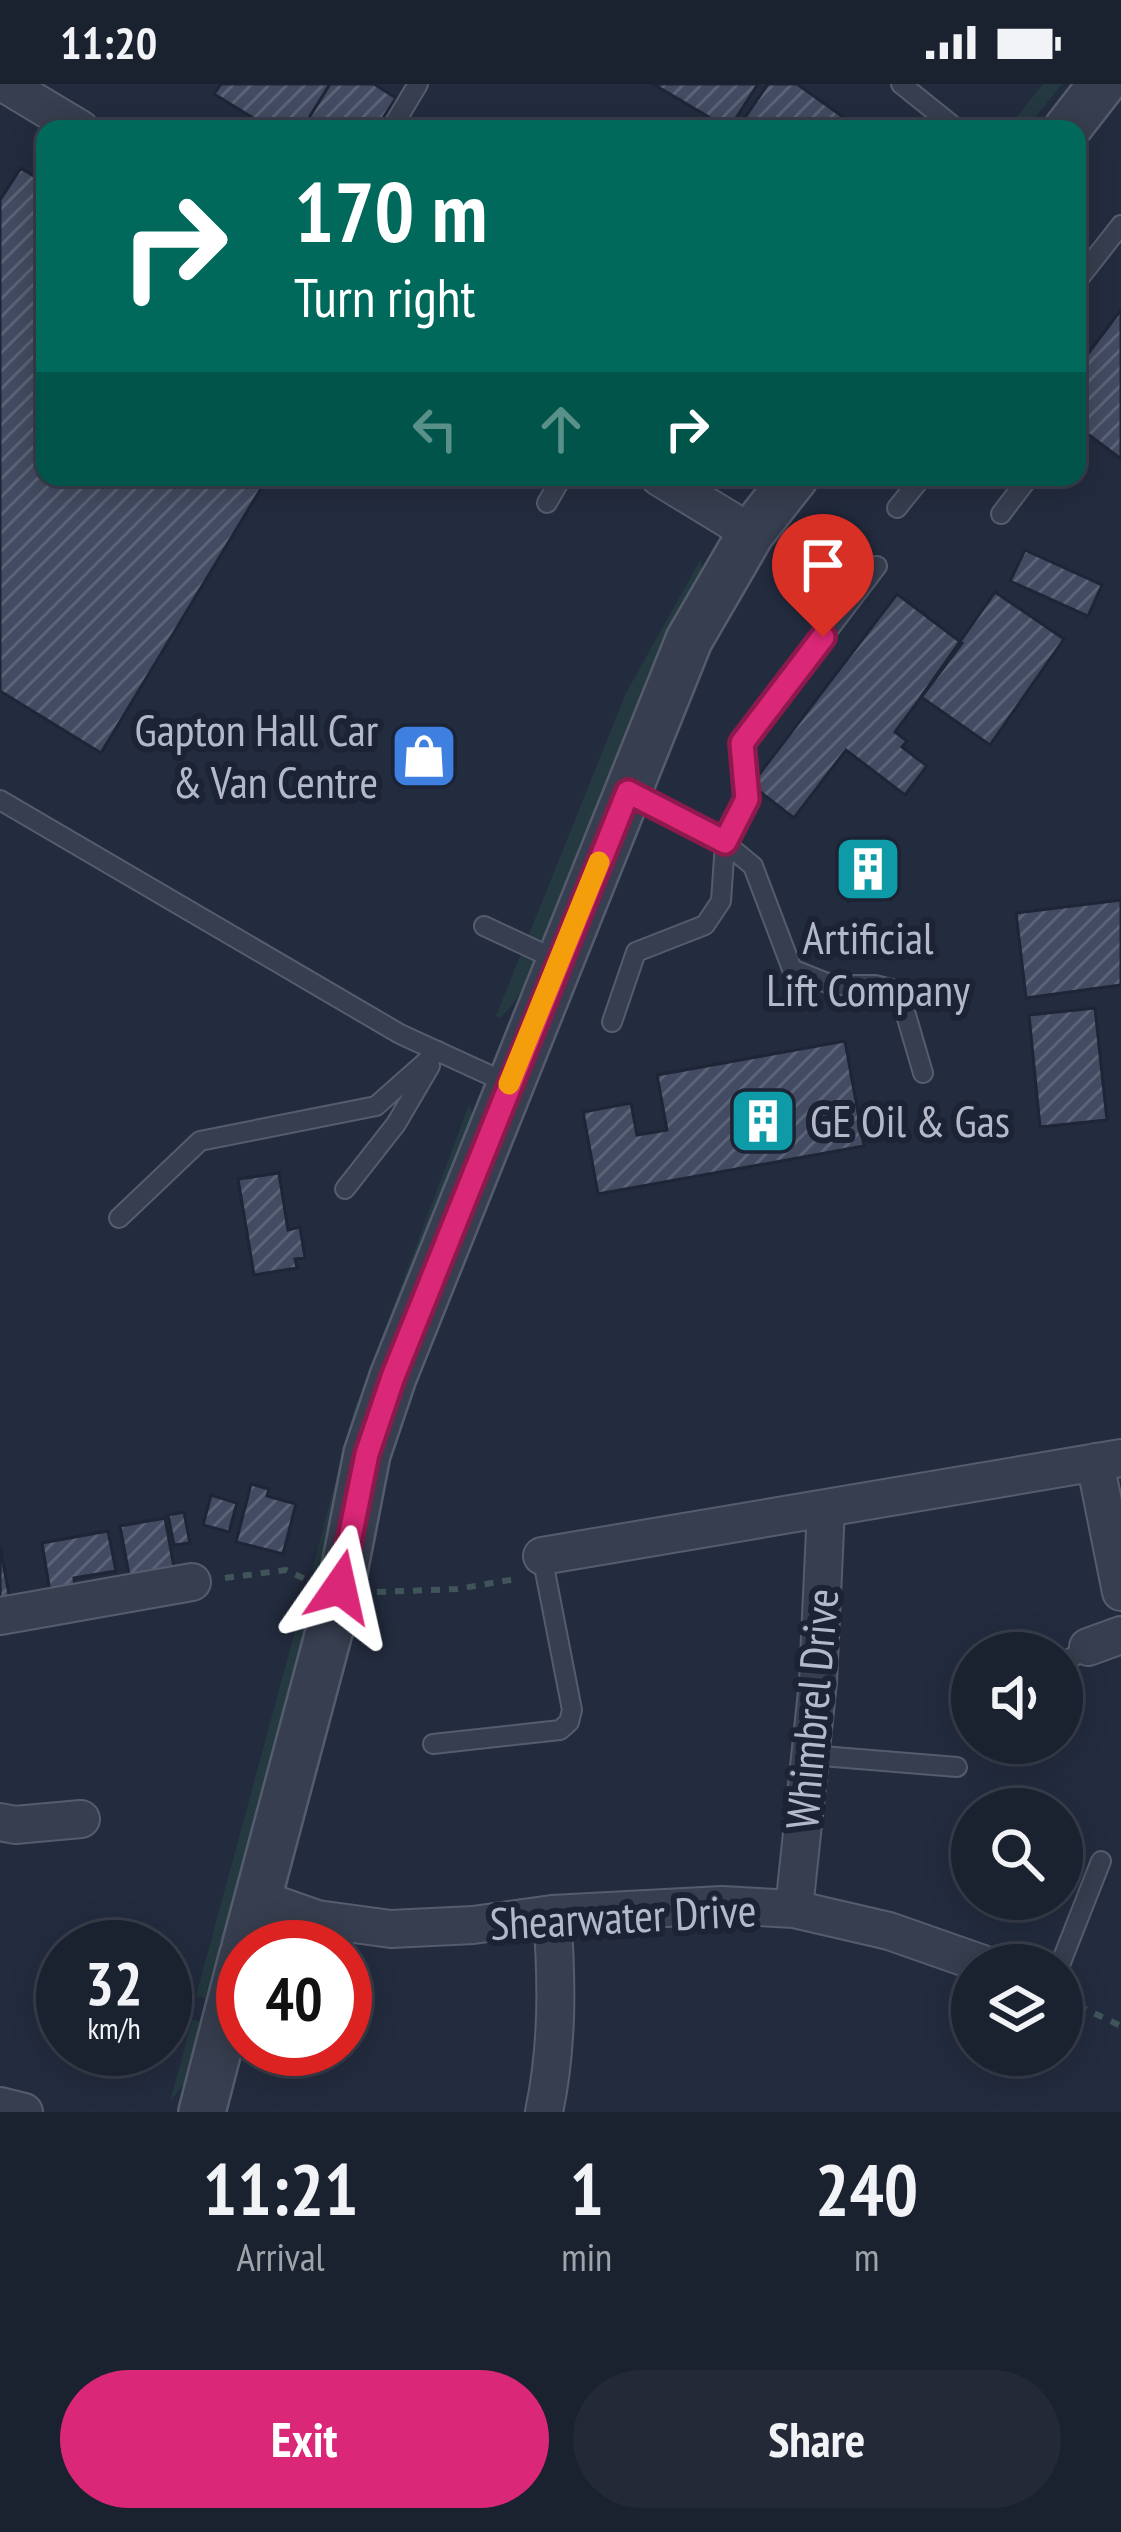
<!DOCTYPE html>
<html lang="en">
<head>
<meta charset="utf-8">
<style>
  :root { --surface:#1a212f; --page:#232937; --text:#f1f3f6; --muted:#9fa3aa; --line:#383e4b; --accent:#db2777 }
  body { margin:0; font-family:"PT Sans Narrow",sans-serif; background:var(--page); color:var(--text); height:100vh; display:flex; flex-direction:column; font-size:45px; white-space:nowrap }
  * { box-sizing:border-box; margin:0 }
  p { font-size:39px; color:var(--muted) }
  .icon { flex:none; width:66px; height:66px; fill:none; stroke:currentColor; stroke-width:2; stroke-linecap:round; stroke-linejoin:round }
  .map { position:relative; height:2028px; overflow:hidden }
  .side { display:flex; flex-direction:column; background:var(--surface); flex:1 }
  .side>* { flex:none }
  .hud { position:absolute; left:36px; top:36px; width:1050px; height:366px; border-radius:24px; box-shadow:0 6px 30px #0003,0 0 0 3px var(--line); background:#00695c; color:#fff; overflow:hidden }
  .buttons { position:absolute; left:951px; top:1548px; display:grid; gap:24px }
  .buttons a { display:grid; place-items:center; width:132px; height:132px; border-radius:50%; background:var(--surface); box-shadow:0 6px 30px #0003,0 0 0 3px var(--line); font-size:60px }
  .speed { position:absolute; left:36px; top:1836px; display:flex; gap:24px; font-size:60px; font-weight:700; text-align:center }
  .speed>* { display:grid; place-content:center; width:156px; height:156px; border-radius:50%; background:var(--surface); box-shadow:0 6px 30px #0003,0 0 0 3px var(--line); line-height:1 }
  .speed small { font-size:30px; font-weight:400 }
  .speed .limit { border:18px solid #d22; background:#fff; color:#111 }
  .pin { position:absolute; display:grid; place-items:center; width:102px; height:102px; color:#fff; margin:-123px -51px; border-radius:50% 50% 50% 0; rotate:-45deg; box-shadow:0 0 12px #0007 }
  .pin .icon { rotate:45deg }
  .me { position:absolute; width:132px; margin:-66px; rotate:11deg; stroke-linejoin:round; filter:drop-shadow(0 0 9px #0008) }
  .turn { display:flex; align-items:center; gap:42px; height:252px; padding:0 60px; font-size:54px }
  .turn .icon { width:156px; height:156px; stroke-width:2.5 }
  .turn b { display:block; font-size:84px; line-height:102px }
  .lanes { display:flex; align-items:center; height:114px; padding:0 60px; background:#0003; justify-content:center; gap:60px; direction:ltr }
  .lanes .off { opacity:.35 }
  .eta { display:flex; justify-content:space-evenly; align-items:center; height:204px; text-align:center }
  .eta b { font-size:72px; font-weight:600; line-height:84px }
  .primary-button { display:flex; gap:24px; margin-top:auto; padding:24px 60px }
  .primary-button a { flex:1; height:138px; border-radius:72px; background:var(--accent); color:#fff; font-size:48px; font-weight:600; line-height:138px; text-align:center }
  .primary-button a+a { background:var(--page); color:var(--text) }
  .status { display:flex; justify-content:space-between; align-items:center; height:84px; padding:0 60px; background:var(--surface); direction:ltr }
  .status svg { height:33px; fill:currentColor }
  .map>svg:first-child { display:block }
</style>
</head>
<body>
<div class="status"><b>11:20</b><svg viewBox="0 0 49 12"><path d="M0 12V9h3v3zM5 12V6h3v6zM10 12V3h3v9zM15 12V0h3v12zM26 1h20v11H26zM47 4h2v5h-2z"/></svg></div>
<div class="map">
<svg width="1121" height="2028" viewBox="0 0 1121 2028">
  <defs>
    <pattern id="building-hatch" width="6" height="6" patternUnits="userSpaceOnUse" patternTransform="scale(3)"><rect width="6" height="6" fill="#424b61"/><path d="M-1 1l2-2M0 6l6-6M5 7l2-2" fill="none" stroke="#5b6376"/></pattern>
  </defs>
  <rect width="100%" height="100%" fill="#232c3f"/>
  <path fill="#253940" d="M1043,0H1062L1026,45H1007Z
    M701,475L702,495C669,564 635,632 605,703C584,751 536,910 499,934L496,932L626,609Z
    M469,1021L475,1036L325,1485L312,1487L353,1330Z
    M305,1510L318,1514L210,1916L196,1912Z
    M192,1936L204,1938L189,1993L170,2018Z"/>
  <path fill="url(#building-hatch)" stroke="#1e2536" stroke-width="3" d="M221,0H330L302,45H271L214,10Z
    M330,0H374L396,14L376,45H302Z
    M653,0H758L729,45Z
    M768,0H797L860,45H737Z
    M21,84L45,99V393H268L101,669L0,607V116Z
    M1121,226V375L1077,342V284Z
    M1025,466L1102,501L1088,532L1010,497Z
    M995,508L1064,555L990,661L921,613Z
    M897,510L962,559L895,648L907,657L902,663L927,682L905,711L846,666L794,734L751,701Z
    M410,654L447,674L438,691L401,670Z
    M888,752L898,808L848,817L839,761Z
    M1121,816V901L1026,914L1016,829Z
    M1095,924L1107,1036L1040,1043L1029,931Z
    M845,957L864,1062L598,1110L583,1028L631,1019L637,1051L667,1046L657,991Z
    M279,1089L288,1146L300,1143L305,1174L295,1175L297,1184L254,1191L238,1095Z
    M251,1400L269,1405L267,1412L296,1420L283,1470L236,1458Z
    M211,1411L237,1419L229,1448L203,1441Z
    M184,1428L190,1459L174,1461L168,1431Z
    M165,1434L174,1483L129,1491L120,1442Z
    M108,1447L116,1487L74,1494L75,1503L50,1508L42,1459Z
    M0,1462L10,1516L0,1518Z"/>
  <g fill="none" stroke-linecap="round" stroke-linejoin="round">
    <defs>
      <path id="service" d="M901,0L957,45
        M391,45L418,0
        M1077,197L1121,141
        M547,419L562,393
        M897,424L922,393
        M1001,430L1029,393
        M628,708L725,759L753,782L792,885L832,901H875L899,907L923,989
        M0,716L400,950L509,1000
        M484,842L559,877
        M612,938L636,868L705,841L721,817L725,759L747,715L742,659L877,482
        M345,1105L396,1040L430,982
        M119,1134L200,1057L376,1022L438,967
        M1062,1580L1088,1563
        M433,1660L560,1646L569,1638L572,1626L542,1472
        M810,1671L957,1683
        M1060,1881L1101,1777"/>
      <path id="minor" d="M5,0L80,45
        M659,393L751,449
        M1095,1378L1121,1508
        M542,1472L1121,1374
        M0,1532L192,1498
        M1088,1563L1121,1551
        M0,1738L15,1741L81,1735
        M257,1814L317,1835L391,1845L473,1841L552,1830L722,1821L794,1825L889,1847L986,1881
        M794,1825L818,1598L826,1424
        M0,2022L24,2028
        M544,2028C558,1962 557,1896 552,1830"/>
      <path id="tertiary" d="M1067,45L1102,0
        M245,1863L341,1503L367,1370L393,1293L689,556L751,449L795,393
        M202,2028L243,1870"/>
    </defs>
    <use href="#service" stroke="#555c6d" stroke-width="22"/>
    <use href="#minor" stroke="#555c6d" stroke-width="40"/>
    <use href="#tertiary" stroke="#555c6d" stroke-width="50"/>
    <path stroke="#40555a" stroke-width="6" stroke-dasharray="9 9" stroke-linecap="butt" d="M225,1494L286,1486L305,1495
      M377,1508L457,1505L516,1495
      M1062,1914L1121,1942"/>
    <use href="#service" stroke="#373e4f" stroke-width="18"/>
    <use href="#minor" stroke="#373e4f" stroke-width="36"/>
    <use href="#tertiary" stroke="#373e4f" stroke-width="45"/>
  </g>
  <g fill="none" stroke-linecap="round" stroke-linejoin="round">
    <defs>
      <path id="route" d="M340,1503L367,1370L393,1293L628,708L725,758L747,715L742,659L823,553"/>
    </defs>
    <use href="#route" stroke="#8e194d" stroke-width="30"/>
    <use href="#route" stroke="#db2777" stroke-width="21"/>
    <path stroke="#f59e0b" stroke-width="21" d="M509,1000L599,778"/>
  </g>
  <defs>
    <symbol id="shop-square" viewBox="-11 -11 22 22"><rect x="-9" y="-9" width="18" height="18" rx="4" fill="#3f7fe0" stroke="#1c2334"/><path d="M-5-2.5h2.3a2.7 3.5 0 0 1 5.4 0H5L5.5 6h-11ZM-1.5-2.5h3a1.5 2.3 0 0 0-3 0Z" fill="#fff"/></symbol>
    <symbol id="building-square" viewBox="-11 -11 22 22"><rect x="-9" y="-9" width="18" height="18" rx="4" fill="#0f9aa8" stroke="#1c2334"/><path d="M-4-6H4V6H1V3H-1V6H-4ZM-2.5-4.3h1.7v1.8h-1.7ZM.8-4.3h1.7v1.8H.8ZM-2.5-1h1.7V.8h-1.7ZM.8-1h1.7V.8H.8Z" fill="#fff"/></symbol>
  </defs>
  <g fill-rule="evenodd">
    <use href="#shop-square" x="386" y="634" width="76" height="76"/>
    <use href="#building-square" x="830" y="747" width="76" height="76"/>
    <use href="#building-square" x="725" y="999" width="76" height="76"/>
  </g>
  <g text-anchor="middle" stroke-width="12" stroke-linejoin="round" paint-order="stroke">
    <g font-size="45" fill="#b4b9ca" stroke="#1c2334" text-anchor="end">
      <text x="378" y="662">Gapton Hall Car<tspan x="378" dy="52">&amp; Van Centre</tspan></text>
      <text x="868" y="870" text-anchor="middle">Artificial<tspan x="868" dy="52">Lift Company</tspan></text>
      <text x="810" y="1053" text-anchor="start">GE Oil &amp; Gas</text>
    </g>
    <g font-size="45" fill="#b4b9ca" stroke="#1c2334">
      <text transform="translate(812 1625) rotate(-85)" y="16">Whimbrel Drive</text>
      <text transform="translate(623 1833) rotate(-3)" y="16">Shearwater Drive</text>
    </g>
  </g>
</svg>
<div class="buttons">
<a><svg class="icon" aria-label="sound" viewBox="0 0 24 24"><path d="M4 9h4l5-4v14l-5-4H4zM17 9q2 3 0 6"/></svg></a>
<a><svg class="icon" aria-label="search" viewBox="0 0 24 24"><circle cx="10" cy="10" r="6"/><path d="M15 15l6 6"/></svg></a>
<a><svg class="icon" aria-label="layers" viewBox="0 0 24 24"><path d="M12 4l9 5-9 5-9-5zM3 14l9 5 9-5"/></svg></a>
</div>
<div class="speed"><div>32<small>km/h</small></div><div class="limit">40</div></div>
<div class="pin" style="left:823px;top:553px;background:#d93025"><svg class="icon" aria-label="arrive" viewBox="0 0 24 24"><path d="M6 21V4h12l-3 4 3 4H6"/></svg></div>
<svg class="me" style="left:340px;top:1503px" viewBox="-20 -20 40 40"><path d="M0-17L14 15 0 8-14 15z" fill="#db2777" stroke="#fff" stroke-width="4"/></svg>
<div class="hud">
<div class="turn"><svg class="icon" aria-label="right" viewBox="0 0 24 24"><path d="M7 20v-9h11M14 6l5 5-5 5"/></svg><div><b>170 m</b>Turn right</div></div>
<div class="lanes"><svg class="icon off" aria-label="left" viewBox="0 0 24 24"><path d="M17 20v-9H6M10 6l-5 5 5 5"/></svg><svg class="icon off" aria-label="ahead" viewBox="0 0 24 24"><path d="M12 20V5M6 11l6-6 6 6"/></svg><svg class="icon" aria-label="right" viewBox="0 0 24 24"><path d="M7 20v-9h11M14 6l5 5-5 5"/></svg></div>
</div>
</div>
<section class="side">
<div class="eta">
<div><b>11:21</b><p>Arrival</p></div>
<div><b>1</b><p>min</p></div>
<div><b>240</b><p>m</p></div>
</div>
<div class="primary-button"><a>Exit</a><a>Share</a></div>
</section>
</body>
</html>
